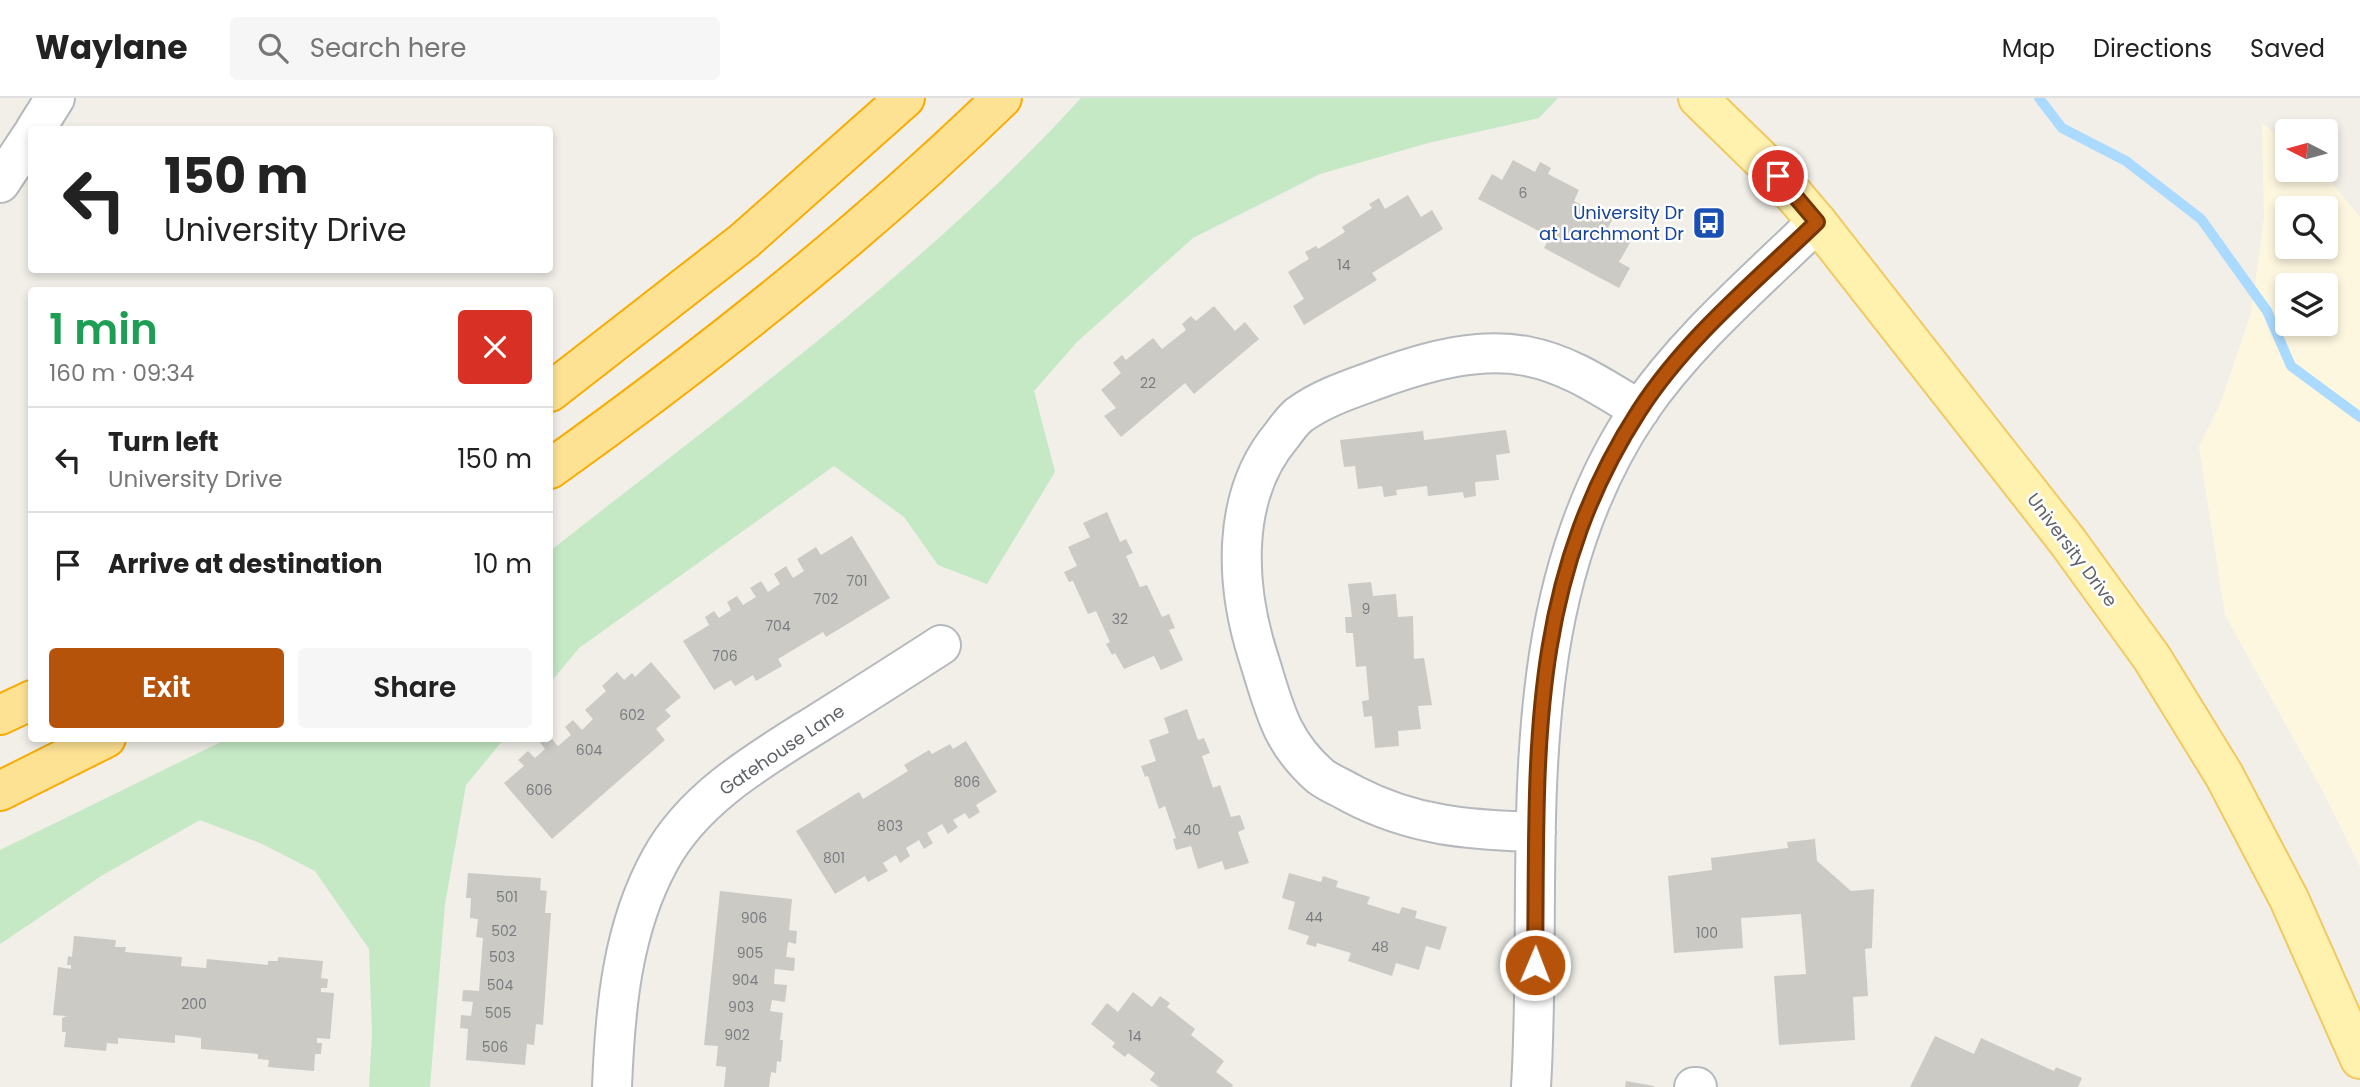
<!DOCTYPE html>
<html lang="en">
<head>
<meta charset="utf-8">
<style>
  :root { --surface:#fff; --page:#f6f6f6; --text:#222; --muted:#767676; --line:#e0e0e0; --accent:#b45309 }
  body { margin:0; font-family:Poppins,sans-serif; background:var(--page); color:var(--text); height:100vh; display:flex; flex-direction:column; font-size:26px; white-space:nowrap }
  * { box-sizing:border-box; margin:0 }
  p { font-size:23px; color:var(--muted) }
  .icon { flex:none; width:38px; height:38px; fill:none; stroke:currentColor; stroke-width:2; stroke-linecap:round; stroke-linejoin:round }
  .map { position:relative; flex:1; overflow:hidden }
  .details { position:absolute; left:28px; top:189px; width:525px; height:455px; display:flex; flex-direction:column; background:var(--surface); border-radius:7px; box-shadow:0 4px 10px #0003 }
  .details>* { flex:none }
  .hud { position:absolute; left:28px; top:28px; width:525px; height:147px; border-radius:7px; box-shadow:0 4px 10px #0003; background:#fff; color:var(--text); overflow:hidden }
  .needle { width:46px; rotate:276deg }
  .fabs { position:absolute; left:2275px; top:21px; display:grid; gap:14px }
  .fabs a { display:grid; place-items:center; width:63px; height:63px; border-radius:7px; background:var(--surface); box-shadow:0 4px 10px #0003; font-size:35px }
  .pin { position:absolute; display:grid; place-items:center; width:60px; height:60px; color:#fff; margin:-30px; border:4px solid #fff; border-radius:50%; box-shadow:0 2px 7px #0007 }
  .me { position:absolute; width:77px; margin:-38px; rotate:1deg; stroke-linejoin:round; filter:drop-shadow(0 0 5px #0008) }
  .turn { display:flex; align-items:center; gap:24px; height:147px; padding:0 21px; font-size:32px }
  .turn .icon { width:91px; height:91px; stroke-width:2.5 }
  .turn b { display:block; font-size:49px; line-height:60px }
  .round { display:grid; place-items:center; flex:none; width:74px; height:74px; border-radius:7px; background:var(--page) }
  .overview { display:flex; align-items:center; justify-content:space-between; height:119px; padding:0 21px }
  h1 { font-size:42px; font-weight:600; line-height:52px; color:#1e9e55 }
  .action { display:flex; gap:14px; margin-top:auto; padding:14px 21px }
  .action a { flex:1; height:80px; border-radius:7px; background:var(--accent); color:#fff; font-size:28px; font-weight:600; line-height:80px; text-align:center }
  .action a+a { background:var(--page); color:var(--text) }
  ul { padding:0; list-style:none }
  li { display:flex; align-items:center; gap:21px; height:105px; padding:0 21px; border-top:2px solid var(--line) }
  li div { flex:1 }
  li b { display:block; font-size:26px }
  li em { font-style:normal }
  header { display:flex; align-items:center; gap:42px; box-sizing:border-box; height:98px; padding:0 35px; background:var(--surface); border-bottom:2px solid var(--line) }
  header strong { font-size:33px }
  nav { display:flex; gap:38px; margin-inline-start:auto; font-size:24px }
  .search { width:490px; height:63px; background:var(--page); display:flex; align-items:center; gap:18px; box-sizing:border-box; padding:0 24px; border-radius:7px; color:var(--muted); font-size:26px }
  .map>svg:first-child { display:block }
</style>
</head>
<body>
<header>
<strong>Waylane</strong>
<div class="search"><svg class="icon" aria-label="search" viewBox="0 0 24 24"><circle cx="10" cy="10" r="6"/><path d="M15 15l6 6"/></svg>Search here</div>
<nav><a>Map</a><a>Directions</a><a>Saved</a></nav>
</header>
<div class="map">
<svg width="2360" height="989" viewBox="0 0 2360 989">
  <rect width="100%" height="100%" fill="#f1efe8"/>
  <path fill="#fef7e0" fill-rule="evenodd" d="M2262,25L2287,45V72H2321L2360,119V769L2322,692L2225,517L2199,349L2220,306L2251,215L2264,120ZM2287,110H2326V149H2287ZM2287,187H2326V226H2287Z"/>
  <path fill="#c5e8c5" d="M1081,0H1558L1539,20L1428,45L1320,76L1193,140L1077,244L1034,293L1055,374L987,486L938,467L904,419L834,368L579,550L550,585V453C732,309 924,172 1081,0Z
    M229,640L504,641L466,687L445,806L430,989H369L372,935L369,851L315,773L260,745L200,722L101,778L0,846V752Z"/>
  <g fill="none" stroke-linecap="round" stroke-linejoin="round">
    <path stroke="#aadaff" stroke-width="10" d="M2039,0L2062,30L2126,63L2201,121L2267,213L2291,268L2360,319"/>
  </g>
  <path fill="#cccac5" d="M1513,62L1535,74L1540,64L1551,70L1548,76L1579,92L1574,103L1602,117L1605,111L1615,116L1608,130L1631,143L1619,164L1630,170L1619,190L1544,150L1550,139L1478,101L1492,76L1502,82Z
    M1408,97L1421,119L1432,112L1443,131L1372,175L1377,182L1304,227L1293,208L1304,201L1288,174L1309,161L1305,154L1316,148L1318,151L1345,134L1342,129L1372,110L1369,106L1379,100L1385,111Z
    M1214,208L1235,233L1245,224L1259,241L1194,296L1185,285L1121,339L1104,318L1116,310L1101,292L1121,275L1113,265L1122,257L1126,262L1153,240L1162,251L1186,232L1182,226L1191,218L1196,223Z
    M1506,332L1510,355L1496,357L1499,382L1475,384L1476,398L1464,400L1463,394L1428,398L1427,388L1396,392L1397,397L1384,399L1382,388L1358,391L1355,368L1344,369L1340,342L1423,333L1424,342Z
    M1107,414L1120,444L1126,441L1133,455L1126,458L1140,489L1147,487L1162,519L1169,516L1175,530L1169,532L1183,562L1161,572L1154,558L1124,571L1115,555L1112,557L1106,546L1110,544L1096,513L1088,516L1073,483L1069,484L1064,474L1077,468L1068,449L1090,439L1083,425Z
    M852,438L890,500L826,539L823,534L778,561L782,568L756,583L753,577L735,588L731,582L714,592L683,543L709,527L705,519L714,513L719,520L731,512L727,504L737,498L743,507L756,499L750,490L761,483L768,494L780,486L774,476L786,468L793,480L804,473L797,461L816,449L821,457Z
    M1371,484L1373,498L1396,496L1398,519L1413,518L1414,561L1424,560L1432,607L1418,608L1421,631L1398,633L1399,648L1375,650L1372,618L1364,619L1362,603L1369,602L1366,568L1356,569L1353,535H1346L1345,519H1352L1348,486Z
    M651,564L681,599L665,612L671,618L656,631L665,642L552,741L504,685L524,668L518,662L528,653L535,660L545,651L539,643L542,640H551L558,648L571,637L565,629L573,622L582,632L593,621L585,612L606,593L602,588L617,574L624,582L632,575L635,579Z
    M1187,611L1198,642L1204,640L1210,655L1202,658L1213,690L1220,687L1231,719L1240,717L1245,731L1238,734L1249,765L1225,772L1222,763L1198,771L1191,748L1176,752L1173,741L1176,740L1165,708L1159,711L1148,678L1145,679L1141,668L1156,663L1149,642L1169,635L1164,620Z
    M966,643L997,694L976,707L980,714L969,721L965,715L953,722L958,729L948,736L942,726L927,735L933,745L924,751L919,742L906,750L910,758L900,765L896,757L883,765L888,773L868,784L865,778L835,796L796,733L859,694L863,701L908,673L904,667L929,652L932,656L950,646L953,651Z
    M1815,741L1817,763L1851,793L1874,791L1872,850L1865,851L1868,898L1853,899L1855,942L1779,947L1774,878L1806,876L1801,816L1741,820L1743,850L1674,855L1668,778L1712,772L1711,760L1788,750L1787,744Z
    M468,775L541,780L540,792L547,793L545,815H551L543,927L536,926L534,947L527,946L525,967L466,962L468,931L460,930L461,917L471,918L473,904L462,903L463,892L479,893L483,840L476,839L478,821L470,820L471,800H466Z
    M1289,775L1321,784L1323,778L1338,783L1336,789L1370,799L1367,806L1399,816L1402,809L1417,813L1415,820L1447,829L1440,852L1426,848L1419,872L1396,865L1392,878L1348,863L1351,855L1317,845L1316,849L1306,846L1309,838L1288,831L1295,804L1282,800Z
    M720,793L792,801L789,832L797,833L796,846L788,844L786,859L795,860L794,873L775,871L774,886L787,887L785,904L772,902L770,913L783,915L780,942H783L781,964L777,963L776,975L771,974L769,989H724L726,969L716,968L718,948L704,947Z
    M74,838L116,842L115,849H126L125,854L182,859L181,868L206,870L207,861L268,867V863H278V859L323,863L321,880L328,881L327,890H321V894L334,895L330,941L317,940V945H322L321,956H315L314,973L268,969L269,962L258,961V956L201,951V940L175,937V945L118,940V946L107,945L106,953L64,949L66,934H62V920L67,918L53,917L58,869L71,871V867H67L68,858L72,859Z
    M1133,894L1152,909L1160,898L1170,905L1167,909L1195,931L1191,937L1224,963L1216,974L1233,987L1232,989H1159L1150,982L1155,975L1128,955L1125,959L1112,949L1115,945L1091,926L1107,905L1118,914Z
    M1935,938L1974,956L1981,940L2054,973L2056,969L2082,980L2078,989H1910Z
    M1626,983L1654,988V989H1625Z"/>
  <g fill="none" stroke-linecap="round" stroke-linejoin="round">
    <defs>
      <path id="minor" d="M35,32L55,0
        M0,85L32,37
        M1536,734C1469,732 1413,728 1352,696C1342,690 1329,685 1320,678C1279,642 1274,608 1258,558C1235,486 1231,397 1282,337C1287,330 1293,322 1299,317C1325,298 1357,289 1386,278C1429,263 1480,249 1526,258C1569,266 1603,290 1640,312
        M612,989C615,911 622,831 660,762C694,699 761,661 820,624C860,599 901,573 941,547
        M1531,989C1545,761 1504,512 1640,311C1689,240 1756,184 1817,124
        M1694,989H1697"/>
      <path id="major" d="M1698,0L1778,78L1817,124L2068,444L2152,560L2224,677L2289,801L2360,961"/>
      <path id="highway" d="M550,294L744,143L905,0
        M550,371C708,258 862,136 1002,0
        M0,617L32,602
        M0,693L106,640"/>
    </defs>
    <use href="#minor" stroke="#b5b8bc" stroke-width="42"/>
    <use href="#major" stroke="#f2c960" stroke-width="42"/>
    <use href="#highway" stroke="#f9ab00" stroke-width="42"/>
    <use href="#minor" stroke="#fff" stroke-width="38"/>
    <use href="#major" stroke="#fff2af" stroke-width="38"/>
    <use href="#highway" stroke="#fde293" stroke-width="38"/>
  </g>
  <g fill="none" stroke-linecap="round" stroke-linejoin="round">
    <defs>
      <path id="route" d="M1535,867C1538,666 1524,491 1639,313C1686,240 1756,183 1817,124L1778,78"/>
    </defs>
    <use href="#route" stroke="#753606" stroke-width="18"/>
    <use href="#route" stroke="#b45309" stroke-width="12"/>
  </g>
  <defs>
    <symbol id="bus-square" viewBox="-11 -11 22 22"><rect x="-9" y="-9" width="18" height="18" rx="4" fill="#1a4fb4" stroke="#fff"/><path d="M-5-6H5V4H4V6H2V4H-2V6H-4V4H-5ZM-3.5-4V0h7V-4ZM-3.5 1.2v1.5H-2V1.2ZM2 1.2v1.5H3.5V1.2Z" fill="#fff"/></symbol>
  </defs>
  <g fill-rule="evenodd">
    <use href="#bus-square" x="1690" y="106" width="38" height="38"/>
  </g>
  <g text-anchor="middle" stroke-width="5" stroke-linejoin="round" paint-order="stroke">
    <g font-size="14" fill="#7a7d7f">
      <text x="1523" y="100">6</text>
      <text x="1344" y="172">14</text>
      <text x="1148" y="290">22</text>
      <text x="857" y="488">701</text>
      <text x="826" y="506">702</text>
      <text x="1366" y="516">9</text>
      <text x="1120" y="526">32</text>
      <text x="778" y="533">704</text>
      <text x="725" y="563">706</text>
      <text x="632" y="622">602</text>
      <text x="589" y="657">604</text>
      <text x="967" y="689">806</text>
      <text x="539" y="697">606</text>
      <text x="890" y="733">803</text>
      <text x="1192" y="737">40</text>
      <text x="834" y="765">801</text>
      <text x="507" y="804">501</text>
      <text x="1314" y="824">44</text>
      <text x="754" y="825">906</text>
      <text x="504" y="838">502</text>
      <text x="1707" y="840">100</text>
      <text x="1380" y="854">48</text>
      <text x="750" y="860">905</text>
      <text x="502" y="864">503</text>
      <text x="745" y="887">904</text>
      <text x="500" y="892">504</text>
      <text x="194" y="911">200</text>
      <text x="741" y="914">903</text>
      <text x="498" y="920">505</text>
      <text x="737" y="942">902</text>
      <text x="1135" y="943">14</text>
      <text x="495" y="954">506</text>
    </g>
    <g font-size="18" fill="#164399" stroke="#fff" text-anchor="end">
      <text x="1684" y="121">University Dr<tspan x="1684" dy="21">at Larchmont Dr</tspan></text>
    </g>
    <g font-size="18" fill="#5f6368" stroke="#fff">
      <text transform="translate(2072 452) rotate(53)" y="6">University Drive</text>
      <text transform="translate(782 652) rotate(-34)" y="6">Gatehouse Lane</text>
    </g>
  </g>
</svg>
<div class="fabs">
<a><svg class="needle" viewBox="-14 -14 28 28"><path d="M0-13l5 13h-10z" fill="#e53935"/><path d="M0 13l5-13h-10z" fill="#767676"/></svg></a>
<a><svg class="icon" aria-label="search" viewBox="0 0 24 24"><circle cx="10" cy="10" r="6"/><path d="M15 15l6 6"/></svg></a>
<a><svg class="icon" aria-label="layers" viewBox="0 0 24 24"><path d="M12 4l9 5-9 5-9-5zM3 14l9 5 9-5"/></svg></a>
</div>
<div class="pin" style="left:1778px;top:78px;background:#d93025"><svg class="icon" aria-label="arrive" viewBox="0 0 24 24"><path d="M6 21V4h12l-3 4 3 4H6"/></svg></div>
<svg class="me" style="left:1535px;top:867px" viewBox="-20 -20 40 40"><circle r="17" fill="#b45309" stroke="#fff" stroke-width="3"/><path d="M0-11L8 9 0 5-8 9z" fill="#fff"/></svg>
<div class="hud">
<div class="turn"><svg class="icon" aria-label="left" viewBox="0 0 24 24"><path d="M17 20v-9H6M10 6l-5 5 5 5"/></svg><div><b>150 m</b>University Drive</div></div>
</div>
<section class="details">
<div class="overview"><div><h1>1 min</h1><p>160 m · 09:34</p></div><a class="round" style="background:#d93025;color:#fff"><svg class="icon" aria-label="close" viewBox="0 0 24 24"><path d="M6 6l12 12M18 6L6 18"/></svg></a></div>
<ul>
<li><svg class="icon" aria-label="left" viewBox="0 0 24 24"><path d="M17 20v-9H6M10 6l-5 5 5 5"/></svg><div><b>Turn left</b><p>University Drive</p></div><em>150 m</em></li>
<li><svg class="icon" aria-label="arrive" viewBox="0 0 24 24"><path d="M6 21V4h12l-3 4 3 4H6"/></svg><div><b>Arrive at destination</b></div><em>10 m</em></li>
</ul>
<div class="action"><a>Exit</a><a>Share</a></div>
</section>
</div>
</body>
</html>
